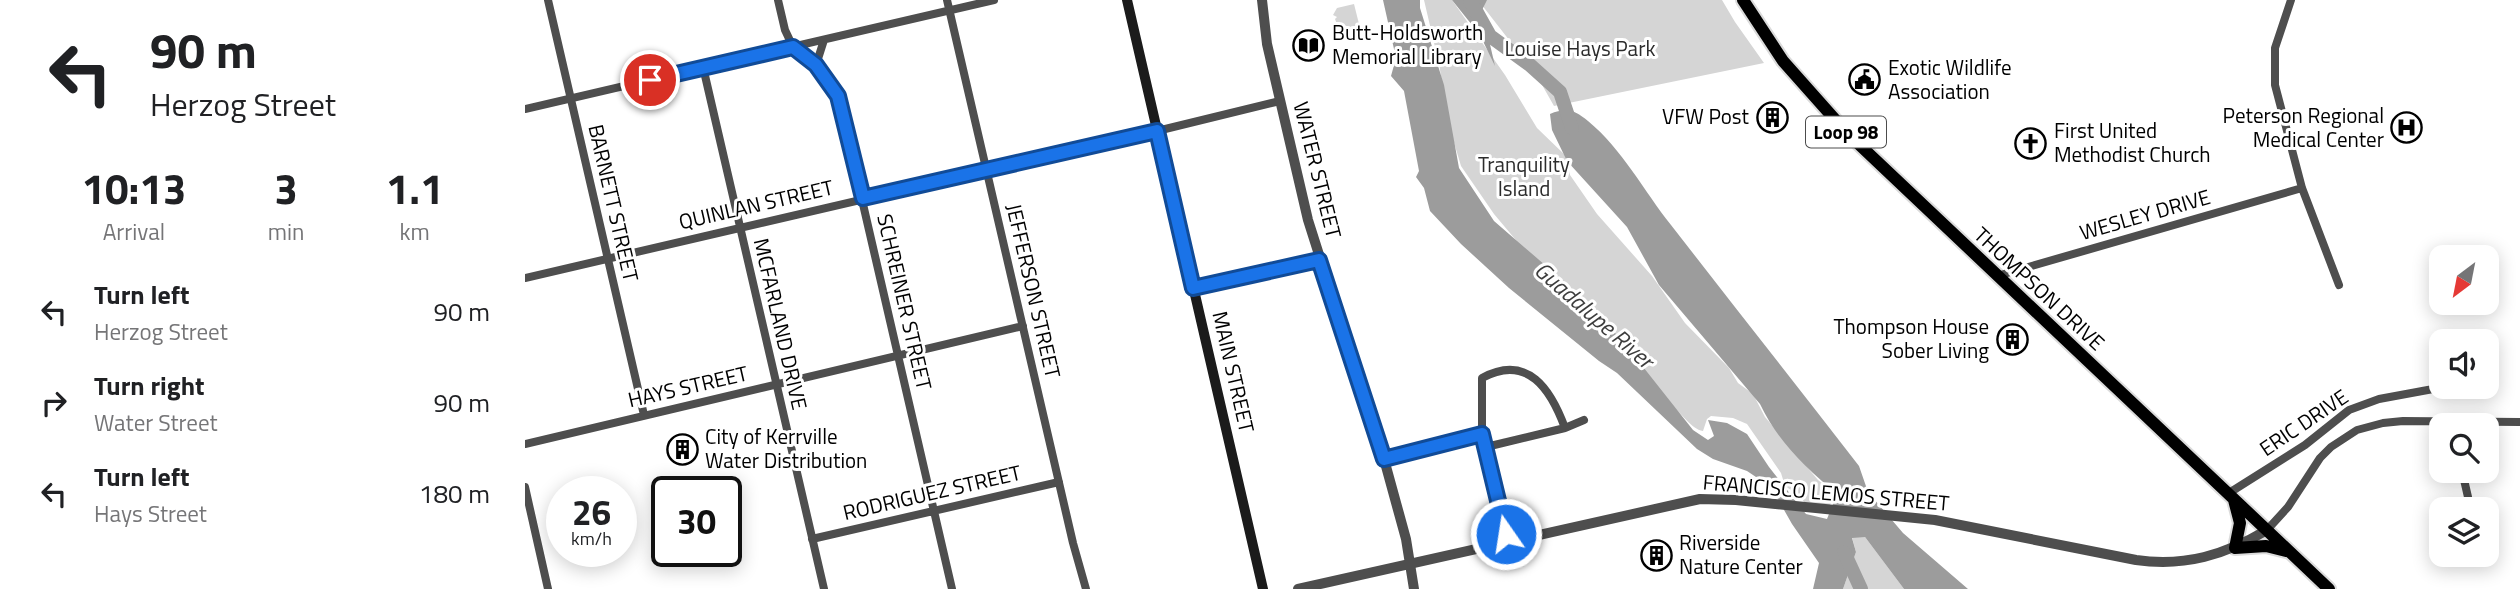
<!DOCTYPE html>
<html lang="en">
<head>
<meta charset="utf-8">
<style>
  :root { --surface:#fff; --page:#f6f6f6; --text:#202124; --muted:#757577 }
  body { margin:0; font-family:"Titillium Web",sans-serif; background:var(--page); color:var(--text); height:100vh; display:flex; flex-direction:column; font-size:26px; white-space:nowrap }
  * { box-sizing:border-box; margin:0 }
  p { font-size:23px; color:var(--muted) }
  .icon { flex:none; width:38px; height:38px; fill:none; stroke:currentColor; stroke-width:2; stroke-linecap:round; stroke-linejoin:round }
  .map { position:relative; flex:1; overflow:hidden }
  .details { display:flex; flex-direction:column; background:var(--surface); width:525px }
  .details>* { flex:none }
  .hud { background:#fff; color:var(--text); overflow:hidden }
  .needle { width:46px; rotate:212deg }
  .controls { position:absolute; left:1904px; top:245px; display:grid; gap:14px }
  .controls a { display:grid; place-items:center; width:70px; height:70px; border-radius:14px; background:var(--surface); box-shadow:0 4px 18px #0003; font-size:35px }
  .speed { position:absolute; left:21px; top:476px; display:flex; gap:14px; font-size:35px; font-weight:700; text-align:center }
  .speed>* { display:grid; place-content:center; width:91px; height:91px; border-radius:50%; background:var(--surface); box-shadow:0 4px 18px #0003; line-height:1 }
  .speed small { font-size:18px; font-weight:400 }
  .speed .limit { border:4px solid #111; border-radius:10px; background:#fff; color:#111 }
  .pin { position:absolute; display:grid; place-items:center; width:60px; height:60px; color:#fff; margin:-30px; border:4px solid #fff; border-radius:50%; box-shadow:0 2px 7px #0007 }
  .me { position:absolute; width:77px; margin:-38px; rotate:347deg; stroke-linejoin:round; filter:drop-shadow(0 0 5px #0008) }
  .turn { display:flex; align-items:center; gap:24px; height:147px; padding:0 35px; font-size:32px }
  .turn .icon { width:91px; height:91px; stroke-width:2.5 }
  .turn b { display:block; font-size:49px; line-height:60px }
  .eta { display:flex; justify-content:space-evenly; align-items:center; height:119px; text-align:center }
  .eta b { font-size:42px; font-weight:700; line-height:49px }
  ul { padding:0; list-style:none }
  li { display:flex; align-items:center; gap:21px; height:91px; padding:0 35px }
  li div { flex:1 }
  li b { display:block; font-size:26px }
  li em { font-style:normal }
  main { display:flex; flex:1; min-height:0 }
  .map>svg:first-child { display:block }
</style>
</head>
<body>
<main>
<section class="details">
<div class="hud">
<div class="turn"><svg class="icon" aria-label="left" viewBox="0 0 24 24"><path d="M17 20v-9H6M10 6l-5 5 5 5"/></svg><div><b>90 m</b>Herzog Street</div></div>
</div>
<div class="eta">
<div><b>10:13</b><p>Arrival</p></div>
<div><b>3</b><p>min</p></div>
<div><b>1.1</b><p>km</p></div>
</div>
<ul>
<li><svg class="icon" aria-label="left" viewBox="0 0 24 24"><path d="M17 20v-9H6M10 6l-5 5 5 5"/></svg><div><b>Turn left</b><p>Herzog Street</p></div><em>90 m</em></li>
<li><svg class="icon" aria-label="right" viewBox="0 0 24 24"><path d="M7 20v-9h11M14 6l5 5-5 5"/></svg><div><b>Turn right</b><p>Water Street</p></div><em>90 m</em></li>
<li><svg class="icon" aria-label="left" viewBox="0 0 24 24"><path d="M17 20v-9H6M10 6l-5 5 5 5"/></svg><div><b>Turn left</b><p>Hays Street</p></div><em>180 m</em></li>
</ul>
</section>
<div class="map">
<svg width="1995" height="589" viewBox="0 0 1995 589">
  <rect width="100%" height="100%" fill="#fff"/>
  <path fill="#d5d5d5" d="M899,0H927L980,75L1012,128L1041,156L1045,175L1072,214L1127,276L1160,323L1204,368L1213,383L1228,394L1240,417L1293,480L1307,491L1309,500L1303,507L1281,505L1275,496L1260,486L1256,473L1222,424L1208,418L1186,416L1182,419L1178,431C1166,429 1157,413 1146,405L995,245L969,214L936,166L925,129L914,64Z
    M953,0H1197L1210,22L1239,63L1029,106L1012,76Z
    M829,4L837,36L832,37L820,29L814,30L810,19L812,17L808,15L812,8Z
    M1327,537H1340L1379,589H1318L1331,552Z"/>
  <path fill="#9c9c9c" d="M858,0H895V8L919,85L934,168L969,221L1035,278L1096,339L1168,430L1183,440L1189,436L1183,420L1202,423L1222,434L1244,467L1281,514L1302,519L1312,494C1281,468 1253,442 1235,404L1134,285L1102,227L1042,161L1027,130L1025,114C1041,107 1050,110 1063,121C1097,149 1119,191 1146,225C1209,306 1272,386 1334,466L1343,492L1378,533L1443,589H1379L1340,537L1327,538L1331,552L1318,589H1288L1294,563L1267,524L1246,487L1222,471L1188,459L1172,449L1092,373L1074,361L984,288L936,244L905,211L899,188L891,177L894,171L879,91L866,76L871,58Z
    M927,0H962L957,10L970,66L955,35Z"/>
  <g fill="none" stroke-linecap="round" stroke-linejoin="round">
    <path stroke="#9c9c9c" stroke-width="14" d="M945,0L965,36L1005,65L1035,92L1047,128
      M1319,552L1336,589"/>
    <defs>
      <path id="primary" d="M1218,0L1258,61L1322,133L1804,589
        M1709,500L1715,523L1710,548L1741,546L1761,551"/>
    </defs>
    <use href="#primary" stroke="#dbdbdb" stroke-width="16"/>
    <path stroke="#4e4e4e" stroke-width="8" d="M23,0L119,415
      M253,0L260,30L268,47L291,65L313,96L427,589
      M422,0L548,543L561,589
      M1766,0L1750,48V85L1777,188L1814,285
      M291,65L299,40
      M178,67L299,589
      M0,109L469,0
      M1472,276L1777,188
      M0,278L632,131L755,101
      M668,287L794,260
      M1040,428L1059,420
      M957,434V378C1003,353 1026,390 1040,428L961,447
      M0,444L498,326
      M859,459L957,434L983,542
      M1937,471L1943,497
      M0,487L23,589
      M1704,493L1780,445L1824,410L1854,399L1919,387
      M1742,530L1763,507L1795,458L1806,447L1832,430L1858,423L1878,421L1995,422
      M287,539L534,482"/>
    <path stroke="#4e4e4e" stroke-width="10" d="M737,0L742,44L783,220L859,459L881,539L889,589
      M773,589L1175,499L1211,500L1410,520L1611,560C1660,567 1700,555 1742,530"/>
    <path stroke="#1b1b1b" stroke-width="10" d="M602,0L738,589"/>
    <use href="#primary" stroke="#000" stroke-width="12"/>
  </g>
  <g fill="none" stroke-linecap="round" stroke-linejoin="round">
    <defs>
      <path id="route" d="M125,80L268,47L291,65L313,96L338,198L632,131L668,288L794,260L859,459L957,434L981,534"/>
    </defs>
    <use href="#route" stroke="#114b97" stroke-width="18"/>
    <use href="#route" stroke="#1a73e8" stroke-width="12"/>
  </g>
  <defs>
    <symbol id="library-ring" viewBox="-11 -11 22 22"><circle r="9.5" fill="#fff" stroke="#000" stroke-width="1.5"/><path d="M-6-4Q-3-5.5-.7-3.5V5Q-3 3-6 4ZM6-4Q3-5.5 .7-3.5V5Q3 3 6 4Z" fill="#000"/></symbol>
    <symbol id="civic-ring" viewBox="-11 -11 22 22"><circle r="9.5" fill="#fff" stroke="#000" stroke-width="1.5"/><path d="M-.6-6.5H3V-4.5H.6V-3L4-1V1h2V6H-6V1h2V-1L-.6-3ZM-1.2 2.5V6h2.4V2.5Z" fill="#000"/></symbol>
    <symbol id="building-ring" viewBox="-11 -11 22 22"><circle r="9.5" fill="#fff" stroke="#000" stroke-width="1.5"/><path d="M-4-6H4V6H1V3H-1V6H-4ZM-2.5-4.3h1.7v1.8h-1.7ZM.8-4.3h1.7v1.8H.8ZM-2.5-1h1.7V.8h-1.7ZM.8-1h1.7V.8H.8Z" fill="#000"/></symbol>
    <symbol id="hospital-ring" viewBox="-11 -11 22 22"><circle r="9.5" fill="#fff" stroke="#000" stroke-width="1.5"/><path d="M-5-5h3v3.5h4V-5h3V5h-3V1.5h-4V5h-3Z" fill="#000"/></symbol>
    <symbol id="church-ring" viewBox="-11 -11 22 22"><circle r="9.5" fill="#fff" stroke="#000" stroke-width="1.5"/><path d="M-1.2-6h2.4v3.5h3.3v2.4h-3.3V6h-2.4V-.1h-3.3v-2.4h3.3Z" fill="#000"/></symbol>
  </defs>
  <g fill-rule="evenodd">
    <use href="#library-ring" x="766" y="28" width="35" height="35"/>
    <use href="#civic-ring" x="1322" y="62" width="35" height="35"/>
    <use href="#building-ring" x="1230" y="100" width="35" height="35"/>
    <use href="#hospital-ring" x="1864" y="110" width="35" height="35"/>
    <use href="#church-ring" x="1488" y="126" width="35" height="35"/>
    <use href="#building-ring" x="1470" y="322" width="35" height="35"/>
    <use href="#building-ring" x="140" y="432" width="35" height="35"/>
    <use href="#building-ring" x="1114" y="538" width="35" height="35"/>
  </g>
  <g text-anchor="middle" stroke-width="6" stroke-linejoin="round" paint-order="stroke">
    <rect fill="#fff" stroke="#4c4c4c" stroke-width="2" x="1281" y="116.5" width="80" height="31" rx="5"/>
    <g font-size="19" font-weight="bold" fill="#000">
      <text x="1321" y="139">Loop 98</text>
    </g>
    <g font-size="21" fill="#000" stroke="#fff" text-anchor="start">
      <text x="807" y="40">Butt-Holdsworth<tspan x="807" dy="24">Memorial Library</tspan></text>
      <text x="1363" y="75">Exotic Wildlife<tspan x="1363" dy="24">Association</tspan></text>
      <text x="1859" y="123" text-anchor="end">Peterson Regional<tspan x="1859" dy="24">Medical Center</tspan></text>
      <text x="1224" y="124" text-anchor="end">VFW Post</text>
      <text x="1529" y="138">First United<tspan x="1529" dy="24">Methodist Church</tspan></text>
      <text x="1464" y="334" text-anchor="end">Thompson House<tspan x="1464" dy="24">Sober Living</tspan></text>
      <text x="180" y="444">City of Kerrville<tspan x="180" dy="24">Water Distribution</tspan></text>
      <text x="1154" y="550">Riverside<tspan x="1154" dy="24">Nature Center</tspan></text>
    </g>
    <g font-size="21" fill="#2c2c2c" stroke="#fff">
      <text x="1055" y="56">Louise Hays Park</text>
      <text x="999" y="172">Tranquility<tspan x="999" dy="24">Island</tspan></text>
    </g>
    <g font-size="21" fill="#000" stroke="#fff">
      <text transform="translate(792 170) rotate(76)" y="7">WATER STREET</text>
      <text transform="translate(88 203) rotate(77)" y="7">BARNETT STREET</text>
      <text transform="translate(231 205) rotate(-13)" y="7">QUINLAN STREET</text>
      <text transform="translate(1620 215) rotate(-16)" y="7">WESLEY DRIVE</text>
      <text transform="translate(1514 289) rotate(43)" y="7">THOMPSON DRIVE</text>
      <text transform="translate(508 291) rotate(77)" y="7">JEFFERSON STREET</text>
      <text transform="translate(379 302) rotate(77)" y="7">SCHREINER STREET</text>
      <text transform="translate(255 324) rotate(77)" y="7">MCFARLAND DRIVE</text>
      <text transform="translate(708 372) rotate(77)" y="7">MAIN STREET</text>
      <text transform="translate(163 387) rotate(-13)" y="7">HAYS STREET</text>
      <text transform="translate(1779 423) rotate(-34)" y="7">ERIC DRIVE</text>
      <text transform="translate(407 493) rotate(-13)" y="7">RODRIGUEZ STREET</text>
      <text transform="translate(1301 493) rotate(5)" y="7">FRANCISCO LEMOS STREET</text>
    </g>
    <g font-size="23" font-style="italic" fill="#3d3d3d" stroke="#fff">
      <text transform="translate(1069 315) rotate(41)" y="8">Guadalupe River</text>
    </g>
  </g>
</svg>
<div class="controls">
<a><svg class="needle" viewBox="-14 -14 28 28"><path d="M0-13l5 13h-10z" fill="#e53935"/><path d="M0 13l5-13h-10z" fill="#757577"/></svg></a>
<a><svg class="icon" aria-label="sound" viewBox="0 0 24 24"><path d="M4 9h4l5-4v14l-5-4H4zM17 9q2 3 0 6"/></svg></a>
<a><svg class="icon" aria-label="search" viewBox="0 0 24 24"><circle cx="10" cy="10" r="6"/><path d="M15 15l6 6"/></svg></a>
<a><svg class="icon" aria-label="layers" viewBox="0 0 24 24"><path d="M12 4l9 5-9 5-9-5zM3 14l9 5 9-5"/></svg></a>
</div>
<div class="speed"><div>26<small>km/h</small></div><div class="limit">30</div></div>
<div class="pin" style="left:125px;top:80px;background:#d93025"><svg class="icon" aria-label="arrive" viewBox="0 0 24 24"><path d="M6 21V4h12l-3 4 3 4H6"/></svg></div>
<svg class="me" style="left:981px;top:534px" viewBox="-20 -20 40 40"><circle r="17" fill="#1a73e8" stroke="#fff" stroke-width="3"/><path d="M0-11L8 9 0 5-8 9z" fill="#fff"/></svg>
</div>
</main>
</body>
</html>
